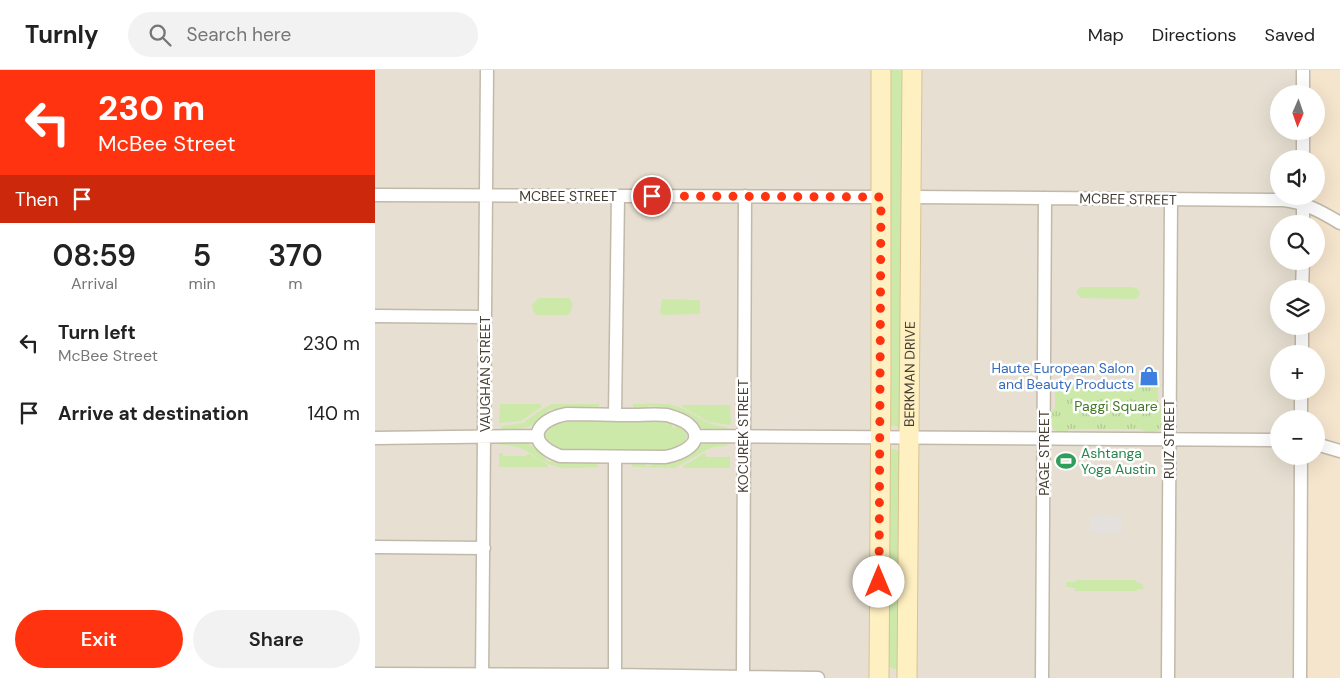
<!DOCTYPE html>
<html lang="en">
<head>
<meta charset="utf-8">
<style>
  :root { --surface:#fff; --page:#f2f2f2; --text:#222; --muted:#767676; --line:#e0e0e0; --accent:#ff330f }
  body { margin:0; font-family:"DM Sans",sans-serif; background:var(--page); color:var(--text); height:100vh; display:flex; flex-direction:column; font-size:19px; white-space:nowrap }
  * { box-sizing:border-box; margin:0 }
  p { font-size:16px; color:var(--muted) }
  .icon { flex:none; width:28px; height:28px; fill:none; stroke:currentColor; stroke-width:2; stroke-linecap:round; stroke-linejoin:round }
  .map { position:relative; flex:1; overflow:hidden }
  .panel { display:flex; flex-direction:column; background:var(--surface); width:375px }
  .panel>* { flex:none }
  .guide { background:#ff330f; color:#fff; overflow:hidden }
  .needle { width:32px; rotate:182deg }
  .controls { position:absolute; left:895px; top:15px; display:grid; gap:10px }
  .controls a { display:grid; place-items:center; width:55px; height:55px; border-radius:50%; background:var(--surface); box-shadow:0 5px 20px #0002; font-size:25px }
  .pin { position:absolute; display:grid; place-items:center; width:42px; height:42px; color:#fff; margin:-21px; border:2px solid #fff; border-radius:50%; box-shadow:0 1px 5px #0007 }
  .me { position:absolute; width:55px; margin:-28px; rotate:0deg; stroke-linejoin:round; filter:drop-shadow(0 0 4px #0008) }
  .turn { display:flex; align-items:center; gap:18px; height:105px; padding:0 15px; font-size:22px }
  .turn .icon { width:65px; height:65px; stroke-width:2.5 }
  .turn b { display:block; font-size:35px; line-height:42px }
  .then { display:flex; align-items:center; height:48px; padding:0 15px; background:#0003; gap:10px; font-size:19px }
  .eta { display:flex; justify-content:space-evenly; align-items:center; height:85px; text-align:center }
  .eta b { font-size:30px; font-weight:600; line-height:35px }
  .cta { display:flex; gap:10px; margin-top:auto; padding:10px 15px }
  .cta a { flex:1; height:58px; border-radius:30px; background:var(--accent); color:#fff; font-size:20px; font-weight:600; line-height:58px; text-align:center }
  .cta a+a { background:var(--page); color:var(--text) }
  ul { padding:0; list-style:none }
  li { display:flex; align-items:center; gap:15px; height:70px; padding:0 15px }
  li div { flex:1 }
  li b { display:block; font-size:19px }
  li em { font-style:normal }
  header { display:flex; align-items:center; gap:30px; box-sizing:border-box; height:70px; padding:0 25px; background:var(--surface); border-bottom:1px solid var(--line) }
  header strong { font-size:24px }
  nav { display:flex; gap:28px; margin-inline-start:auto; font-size:18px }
  .search { width:350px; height:45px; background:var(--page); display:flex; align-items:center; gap:12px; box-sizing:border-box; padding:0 18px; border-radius:28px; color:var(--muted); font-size:19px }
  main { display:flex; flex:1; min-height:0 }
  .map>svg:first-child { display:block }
</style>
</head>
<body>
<header>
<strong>Turnly</strong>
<div class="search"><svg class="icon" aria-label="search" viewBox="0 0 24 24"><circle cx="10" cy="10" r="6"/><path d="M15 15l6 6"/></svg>Search here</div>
<nav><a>Map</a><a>Directions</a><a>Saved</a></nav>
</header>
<main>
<section class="panel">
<div class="guide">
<div class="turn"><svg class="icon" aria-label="left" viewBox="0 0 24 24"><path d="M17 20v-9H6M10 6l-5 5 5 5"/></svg><div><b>230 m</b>McBee Street</div></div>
<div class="then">Then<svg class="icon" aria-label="arrive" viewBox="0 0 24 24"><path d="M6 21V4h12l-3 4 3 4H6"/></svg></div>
</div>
<div class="eta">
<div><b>08:59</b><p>Arrival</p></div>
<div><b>5</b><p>min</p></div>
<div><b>370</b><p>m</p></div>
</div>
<ul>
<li><svg class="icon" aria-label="left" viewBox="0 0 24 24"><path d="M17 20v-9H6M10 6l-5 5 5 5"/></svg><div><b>Turn left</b><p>McBee Street</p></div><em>230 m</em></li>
<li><svg class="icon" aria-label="arrive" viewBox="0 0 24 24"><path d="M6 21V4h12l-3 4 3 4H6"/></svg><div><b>Arrive at destination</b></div><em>140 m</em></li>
</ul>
<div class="cta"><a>Exit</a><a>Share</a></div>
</section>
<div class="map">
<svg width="965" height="608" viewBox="0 0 965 608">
  <defs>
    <pattern id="park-tufts" width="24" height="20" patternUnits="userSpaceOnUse" patternTransform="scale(1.25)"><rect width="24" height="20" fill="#cde9aa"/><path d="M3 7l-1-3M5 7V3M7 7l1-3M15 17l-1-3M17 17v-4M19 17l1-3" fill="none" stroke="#b1c993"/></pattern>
  </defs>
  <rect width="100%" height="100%" fill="#f3eee4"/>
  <path fill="#e7e0d2" d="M0,0H928V24H904V61H928L927,89H904V126H927V154H904V191H927V219H904V256H927L926,284H904V321H926V349H904V386H926L925,608H416L0,604Z"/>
  <path fill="#f6e5cd" d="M928,0H965V608H925L926,386H941V349H926V321H941V284H926L927,256H941V219H927V191H941V154H927V126H941V89H928V61H941V24H928Z"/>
  <path fill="#cde9aa" d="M513,0H525L526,4L525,357L517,356L514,353Z
    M705,217H758L763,219L765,223L763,227L759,229L705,228L701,222Z
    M163,228H194C199,232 198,241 193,245H162L158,241L157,235Z
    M287,229L325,230V244L287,245L285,243Z
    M125,334H166V337L146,351L124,353Z
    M177,334H224V341L208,338L176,339L172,341V342C169,345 167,349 163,352C152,360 140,359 126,359V356L148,353L167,339Z
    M258,334C272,334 288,332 301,336C321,343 328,355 352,357V360H331L319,354L307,342L294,338L273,336L272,338L258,341Z
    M307,335H355L356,355L334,352L307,337Z
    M196,349L285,350L297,352V356L300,360L298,352C316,362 316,371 298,381L299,374L297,381L191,382L175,377L168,366V362L179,353Z
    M125,371L151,373L163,379L171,389V390L175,392L176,391L188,393L208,394L222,390L223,397C209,397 193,400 179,396C156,388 154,375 125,375Z
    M352,372V376L339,377L333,379L300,398L257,397L258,391L271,394V396H276L277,394H292L304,391L311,388L317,380L328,374Z
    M514,379H520L524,382L523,599C518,600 515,598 513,593Z
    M124,383H128V386H152L153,383L173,395V397H124Z
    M330,383L331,387H354L355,385V398H308V396Z
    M701,510H761V512L766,513L769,519H762V521H700V518L692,517L691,512H700Z"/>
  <path fill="url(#park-tufts)" d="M676,311L787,314L783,319V334L787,335L786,358C779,364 773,363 765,359H697L689,362L682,361L678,359L675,352L676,342L680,338V316Z"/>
  <path fill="#e3e0dd" d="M716,445L747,446L746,464L715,463Z"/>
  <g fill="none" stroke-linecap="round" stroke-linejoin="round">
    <defs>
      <path id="street" d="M928,24V0
        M928,61V89
        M0,125L506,127
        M537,127L908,130C929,132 947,142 965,153
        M928,154V126
        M927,219L928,191
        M0,246L110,247
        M927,284V256
        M192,344C214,344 236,345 258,345C269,345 281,344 292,345C299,347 308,350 313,354C334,372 305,385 290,387L185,386C150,373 159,350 192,344Z
        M240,345L243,126
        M926,349V321
        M320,366L904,370
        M0,368L163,366
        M941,374L965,381
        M0,477L109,478
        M0,604L240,605L443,608
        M240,605V387
        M368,607L370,126
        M107,608L112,0
        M667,608L670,128
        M793,608L796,129
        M925,608L926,386"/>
      <g id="secondary">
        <path d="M504,608L506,301V0"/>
        <path id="s1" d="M532,608L537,0"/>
      </g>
    </defs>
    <use href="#street" stroke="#c1b9a9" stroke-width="15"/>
    <use href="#secondary" stroke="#d5c391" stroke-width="21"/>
    <use href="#street" stroke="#fff" stroke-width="12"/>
    <use href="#secondary" stroke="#fff0c2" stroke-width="19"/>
  </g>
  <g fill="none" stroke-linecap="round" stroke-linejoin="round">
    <path stroke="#ff330f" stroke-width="9" stroke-dasharray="0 16.2" d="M277,126L506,127L504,512"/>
  </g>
  <defs>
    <symbol id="shop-bare" viewBox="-9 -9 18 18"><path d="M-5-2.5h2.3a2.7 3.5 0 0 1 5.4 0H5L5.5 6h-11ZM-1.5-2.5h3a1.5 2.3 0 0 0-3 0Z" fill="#3f7fe0" stroke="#fff" stroke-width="2.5" paint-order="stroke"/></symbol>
    <symbol id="stadium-bare" viewBox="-9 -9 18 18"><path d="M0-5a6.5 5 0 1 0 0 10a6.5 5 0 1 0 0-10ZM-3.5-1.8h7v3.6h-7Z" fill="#2e9e5b" stroke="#fff" stroke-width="2.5" paint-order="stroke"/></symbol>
  </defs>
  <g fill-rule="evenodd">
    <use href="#shop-bare" x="760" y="292" width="28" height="28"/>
    <use href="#stadium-bare" x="677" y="377" width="28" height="28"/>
  </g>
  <g text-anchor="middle" stroke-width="5" stroke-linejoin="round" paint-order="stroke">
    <g font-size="14" fill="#453e34" stroke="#fff">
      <text x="193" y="131">MCBEE STREET</text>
      <text transform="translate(753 129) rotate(1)" y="5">MCBEE STREET</text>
      <text transform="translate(110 304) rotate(-90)" y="5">VAUGHAN STREET</text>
      <text dy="5" stroke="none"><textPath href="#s1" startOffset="304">BERKMAN DRIVE</textPath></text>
      <text transform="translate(368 366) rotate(-90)" y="5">KOCUREK STREET</text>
      <text transform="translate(794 369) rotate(-90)" y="5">RUIZ STREET</text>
      <text transform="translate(669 383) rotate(-90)" y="5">PAGE STREET</text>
    </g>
    <g font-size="14" fill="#366cbe" stroke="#fff" text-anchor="end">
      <text x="759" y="303">Haute European Salon<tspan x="759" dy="16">and Beauty Products</tspan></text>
    </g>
    <g font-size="14" fill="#447925" stroke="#fff">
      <text x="741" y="341">Paggi Square</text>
    </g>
    <g font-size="14" fill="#27864d" stroke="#fff" text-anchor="start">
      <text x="706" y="388">Ashtanga<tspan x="706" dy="16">Yoga Austin</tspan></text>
    </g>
  </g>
</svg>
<div class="controls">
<a><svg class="needle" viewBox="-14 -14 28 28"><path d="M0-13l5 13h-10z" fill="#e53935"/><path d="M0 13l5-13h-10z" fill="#767676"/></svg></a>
<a><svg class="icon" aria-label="sound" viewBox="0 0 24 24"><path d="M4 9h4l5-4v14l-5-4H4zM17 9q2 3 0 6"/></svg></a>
<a><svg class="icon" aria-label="search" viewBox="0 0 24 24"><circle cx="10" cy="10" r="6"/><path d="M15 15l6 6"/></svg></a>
<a><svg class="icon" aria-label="layers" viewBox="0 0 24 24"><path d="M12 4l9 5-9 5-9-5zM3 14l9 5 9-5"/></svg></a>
<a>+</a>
<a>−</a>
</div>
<div class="pin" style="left:277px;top:126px;background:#d93025"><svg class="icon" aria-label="arrive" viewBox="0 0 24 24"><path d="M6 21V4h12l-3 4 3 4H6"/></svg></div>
<svg class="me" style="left:504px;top:512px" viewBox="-20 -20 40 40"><circle r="19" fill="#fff"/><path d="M0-13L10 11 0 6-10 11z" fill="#ff330f"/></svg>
</div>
</main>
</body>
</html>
